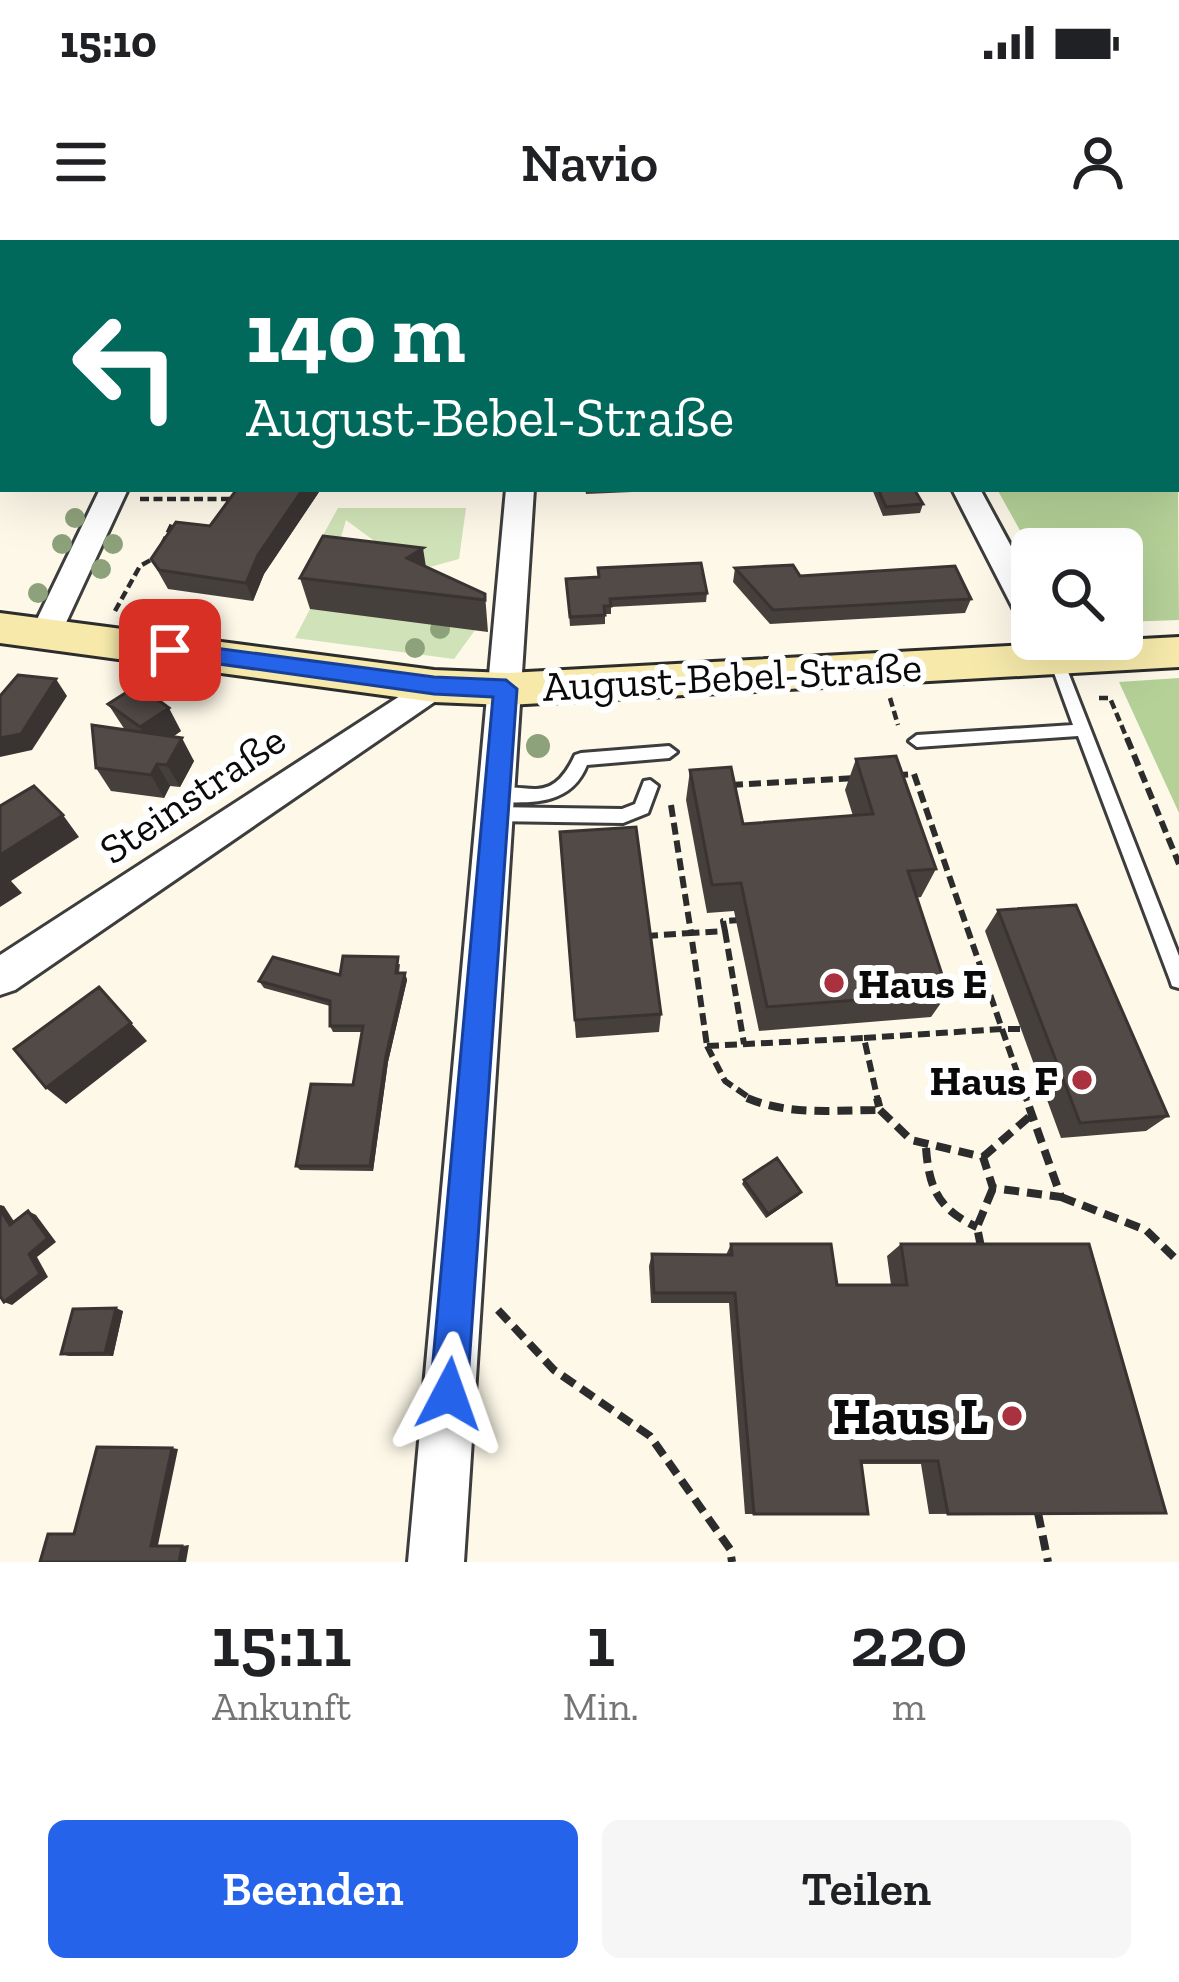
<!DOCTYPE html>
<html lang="de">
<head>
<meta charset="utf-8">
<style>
  :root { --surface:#fff; --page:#f6f6f6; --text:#202124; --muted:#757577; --accent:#2563eb }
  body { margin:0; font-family:"Zilla Slab",serif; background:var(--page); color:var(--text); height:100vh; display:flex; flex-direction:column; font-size:45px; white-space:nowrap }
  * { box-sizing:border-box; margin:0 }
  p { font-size:39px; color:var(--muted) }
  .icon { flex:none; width:66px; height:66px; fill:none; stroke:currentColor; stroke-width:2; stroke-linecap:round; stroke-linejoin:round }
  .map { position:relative; height:1322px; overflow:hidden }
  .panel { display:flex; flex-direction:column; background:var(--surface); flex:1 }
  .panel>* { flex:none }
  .hud { position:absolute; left:0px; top:0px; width:1179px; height:252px; box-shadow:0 12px 48px #0002; background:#00695c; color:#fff; overflow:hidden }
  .controls { position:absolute; left:1011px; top:288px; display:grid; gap:24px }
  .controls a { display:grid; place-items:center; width:132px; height:132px; border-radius:18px; background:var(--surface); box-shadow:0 12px 48px #0002; font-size:60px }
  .pin { position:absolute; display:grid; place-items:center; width:102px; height:102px; color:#fff; margin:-51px; border-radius:24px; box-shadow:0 6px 18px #0006 }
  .me { position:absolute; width:132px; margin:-66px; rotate:4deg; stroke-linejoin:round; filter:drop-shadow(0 0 9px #0008) }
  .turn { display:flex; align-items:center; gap:42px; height:252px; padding:0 48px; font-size:54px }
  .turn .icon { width:156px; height:156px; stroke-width:2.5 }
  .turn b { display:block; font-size:84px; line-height:102px }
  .eta { display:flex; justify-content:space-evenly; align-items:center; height:204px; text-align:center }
  .eta b { font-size:72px; font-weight:600; line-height:84px }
  .primary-button { display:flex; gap:24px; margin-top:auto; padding:24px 48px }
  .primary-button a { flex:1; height:138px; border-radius:18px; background:var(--accent); color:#fff; font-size:48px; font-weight:600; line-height:138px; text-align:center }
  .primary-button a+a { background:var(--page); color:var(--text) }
  .status { display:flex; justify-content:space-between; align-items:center; height:84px; padding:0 60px; background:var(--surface); direction:ltr }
  .status svg { height:33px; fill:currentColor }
  header { display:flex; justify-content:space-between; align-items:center; height:156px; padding:0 48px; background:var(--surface); font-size:54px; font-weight:600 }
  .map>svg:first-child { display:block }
</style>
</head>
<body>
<div class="status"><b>15:10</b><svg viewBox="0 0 49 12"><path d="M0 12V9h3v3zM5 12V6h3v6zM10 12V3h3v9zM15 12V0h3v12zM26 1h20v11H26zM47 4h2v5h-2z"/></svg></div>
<header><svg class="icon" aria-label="menu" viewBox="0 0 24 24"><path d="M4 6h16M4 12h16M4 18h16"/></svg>Navio<svg class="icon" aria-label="person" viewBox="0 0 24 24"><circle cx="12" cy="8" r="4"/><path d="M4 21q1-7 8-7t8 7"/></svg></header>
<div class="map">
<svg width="1179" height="1322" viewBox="0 0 1179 1322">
  <rect width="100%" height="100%" fill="#fdf8e8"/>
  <path fill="#d0e2b7" d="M338,268H466L459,319L415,331L346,280L336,314L316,334L302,333Z
    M310,369L478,386L454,419L295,398Z"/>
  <path fill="#b5d198" d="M1176,7L1179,380L1122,382V309L1032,312L997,249H1176Z
    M1179,438V573L1119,442Z"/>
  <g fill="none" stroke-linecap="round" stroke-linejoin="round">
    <defs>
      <path id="lane" d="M0,90H3V96H0Z
        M1056,414L1063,419L1179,716V748L1172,746L1170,740L1078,496L917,507L909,501L917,495L1073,485L1049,419Z
        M669,506L677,512L669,518L587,525C571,565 534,563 496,562L488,556C518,531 547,576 575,515L581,513Z
        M650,540L658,546L648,573L623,583L494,581L486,574L494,567L622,569L635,564L644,541Z"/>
      <path id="street" d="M220,0H242L218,3Z
        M528,0H550L527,3Z
        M823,0H845L847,3H825Z
        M100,249H128L57,402H35L30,394Z
        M506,249H534L464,1322H408Z
        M952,249H980L1032,345V384L1021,381L1016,374Z
        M434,434L446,438L451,446L446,454L15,750L0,755V715Z"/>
      <path id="secondary" d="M0,373L434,430L506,433L1179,397V427L506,465L434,462L0,403Z"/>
    </defs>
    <use href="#lane" stroke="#3d3d3d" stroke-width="6"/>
    <use href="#street" stroke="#3d3d3d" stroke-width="6"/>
    <use href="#secondary" stroke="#2c2c2c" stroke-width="6"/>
    <path stroke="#2c2c2c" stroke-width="4.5" stroke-dasharray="9 4.5" stroke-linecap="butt" d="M140,259H235
      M162,305L172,284
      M115,371L140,326L156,317
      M890,458L898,485
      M1099,458H1110L1128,501"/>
    <path stroke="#2c2c2c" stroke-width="6" stroke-dasharray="12 6" stroke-linecap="butt" d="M1127,498L1179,624
      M731,545L856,538
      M671,565L691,693L725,691L723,681L740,680
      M725,691L744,804
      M646,696L691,693L707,806
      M1020,789H1002L1027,861
      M864,798L1002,789L914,534L899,535
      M707,806L725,841L754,861
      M707,806L864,798L878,861"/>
    <path stroke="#2c2c2c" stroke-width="8" stroke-dasharray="15 8" stroke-linecap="butt" d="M747,858C790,876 835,870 880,870L877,858
      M880,870L911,900L983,917L993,948L1061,957L1026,858
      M926,908C929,949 939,970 977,987
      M983,917L1030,876
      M1061,957L1146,990L1179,1022
      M981,1007L977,987L993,948
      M498,1070L554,1130L650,1196L730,1309L732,1322
      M1038,1273L1048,1322"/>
    <use href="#lane" fill="#fff" fill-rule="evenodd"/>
    <use href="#street" fill="#fff" fill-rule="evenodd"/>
    <use href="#secondary" fill="#f6e9aa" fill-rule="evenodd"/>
  </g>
  <g fill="#8da17b">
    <circle cx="75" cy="278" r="10"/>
    <circle cx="62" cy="304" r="10"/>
    <circle cx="113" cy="304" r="10"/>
    <circle cx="101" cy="329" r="10"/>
    <circle cx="38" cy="353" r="10"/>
    <circle cx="440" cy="389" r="10"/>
    <circle cx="415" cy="408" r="10"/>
    <circle cx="538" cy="506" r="12"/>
  </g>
  <path fill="#46403d" d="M0,137H3V218L0,217Z
    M237,249H318L319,252L264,334L253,361L168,349L151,319L210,286Z
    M585,249H632V252L586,254Z
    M872,249H914L923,264L920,273L883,276Z
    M598,328L707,353L706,362L611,367V374H605V384L570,386L566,339L598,337Z
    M735,328L800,336L971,359L965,373L770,384L733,342Z
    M300,338L485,354L488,392L310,369Z
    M108,464L181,491L174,496L194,521L180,547L170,546L164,558L111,551L96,528L125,490Z
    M856,519L936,629L921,657L916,658L948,753L931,777L759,791L734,671L707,673L686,560L690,530L743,584L853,576L845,550Z
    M561,614L661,774L659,792L576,798Z
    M998,670L1168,876L1146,891L1061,898L985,691Z
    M400,724L399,733H405L407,740L388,822L373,931L300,930L296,926L353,845L362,792H333L330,786V766L264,748L259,741L340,735Z
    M744,940L801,952L798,956L766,978L742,944Z
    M731,1004L837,1045H891L887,1016L901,1004L1166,1273L929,1274L921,1224H861L868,1274H745L729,1063H651L649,1026L652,1014L726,1015Z
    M123,1071L113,1116H69L61,1114Z"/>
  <path fill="#393432" d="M303,249H318L319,252L264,334L253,361L246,343L258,315Z
    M423,308L428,340L407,318Z
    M56,439L67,456L32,510L0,517V498Z
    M169,468L181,491L153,510L140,487Z
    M182,498L194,521L180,547L167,525Z
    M157,524L170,546L164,558L151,535Z
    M63,575L79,597L11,641L22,653L0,667V615Z
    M405,733L407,740L388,822L373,931L370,926L386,816Z
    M99,747L147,801L66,864L46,848Z
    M801,952L798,956L766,978L768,974Z
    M0,965L4,966L19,989L10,985L0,969Z
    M28,971L36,975L56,1002L37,1017L48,1037L12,1065L4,1062Z
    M116,1068L123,1071L113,1116L105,1113Z
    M172,1208L178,1209L158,1305L151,1306Z
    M189,1305L186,1322H179L182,1306Z"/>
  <path fill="#514a47" stroke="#393432" stroke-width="3" d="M55,0H156L163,2L52,3Z
    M324,0H504L503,3H322Z
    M580,0H629L628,3H590L580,2Z
    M729,0H796L795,3H728Z
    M0,137H3V195L0,194Z
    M237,249H303L258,315L246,343L159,330L151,319L176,282L210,286Z
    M878,249H914L923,264L886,267Z
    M323,296L423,308L407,318L485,354V360L300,338Z
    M701,323L707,353L610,359L611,366H604L605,375L570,377L566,339L599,337L598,328Z
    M793,325L800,336L955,326L971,359L773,370L735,328Z
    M18,435L56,439L21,494L0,498V456Z
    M138,445L169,468L140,487L108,464Z
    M92,485L182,498L167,525L157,524L151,535L96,528Z
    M896,516L936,629L908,631L948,753L767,767L741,643L712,645L690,530L731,527L743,584L873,574L856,519Z
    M34,546L63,575L0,615V566Z
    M636,587L661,774L575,780L560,592Z
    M1076,665L1168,876L1080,883L998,670Z
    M343,716L398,717L396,733H405L386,816L370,926H296L311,844L353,845L363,786H330V761L259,741L273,717L340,735Z
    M99,747L131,783L46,848L14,809Z
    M777,918L801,952L768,974L744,940Z
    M0,969L10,985L28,971L48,998L29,1014L40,1034L4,1062L0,1056Z
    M731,1004H831L837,1045H907L901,1004H1089L1166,1273L948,1274L938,1221H861L868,1274H754L735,1053H654L652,1014L732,1015Z
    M116,1068L105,1113L61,1114L73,1069Z
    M97,1207L172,1208L151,1306H182L179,1322H40L48,1294H74Z"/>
  <path fill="#2563eb" stroke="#184099" stroke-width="3" d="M170,402L434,437L506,440L517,449L467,1154L462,1167L449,1172L436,1167L430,1154L493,457L434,454L162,416L158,410Z"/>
  <g fill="#aa313e" stroke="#fff" stroke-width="4.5">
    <circle cx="834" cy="743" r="12"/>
    <circle cx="1082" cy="840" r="12"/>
    <circle cx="1012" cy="1176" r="12"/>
  </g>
  <g text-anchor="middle" stroke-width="12" stroke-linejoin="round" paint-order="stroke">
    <g font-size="42" fill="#0a0a0a" stroke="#fff">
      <text transform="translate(732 436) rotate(-3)" y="15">August-Bebel-Straße</text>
      <text transform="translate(192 554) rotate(-34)" y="15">Steinstraße</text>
    </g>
    <g font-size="42" font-weight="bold" fill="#0a0a0a" stroke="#fff" text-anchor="start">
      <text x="858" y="758">Haus E</text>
      <text x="1058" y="855" text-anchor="end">Haus F</text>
    </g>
    <g font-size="51" font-weight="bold" fill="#0a0a0a" stroke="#fff" text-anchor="end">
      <text x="988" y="1194">Haus L</text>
    </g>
  </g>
</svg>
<div class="controls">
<a><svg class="icon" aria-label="search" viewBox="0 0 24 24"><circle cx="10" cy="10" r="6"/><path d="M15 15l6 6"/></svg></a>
</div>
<div class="pin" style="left:170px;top:410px;background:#d93025"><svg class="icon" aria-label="arrive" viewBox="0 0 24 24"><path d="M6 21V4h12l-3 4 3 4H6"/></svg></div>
<svg class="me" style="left:449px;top:1154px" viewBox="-20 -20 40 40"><path d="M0-17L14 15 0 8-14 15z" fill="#2563eb" stroke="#fff" stroke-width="4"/></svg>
<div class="hud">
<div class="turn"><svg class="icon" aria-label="left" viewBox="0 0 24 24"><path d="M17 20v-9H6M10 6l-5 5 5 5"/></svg><div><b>140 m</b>August-Bebel-Straße</div></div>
</div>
</div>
<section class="panel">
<div class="eta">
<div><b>15:11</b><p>Ankunft</p></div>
<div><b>1</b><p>Min.</p></div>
<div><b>220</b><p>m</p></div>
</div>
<div class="primary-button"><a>Beenden</a><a>Teilen</a></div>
</section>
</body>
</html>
